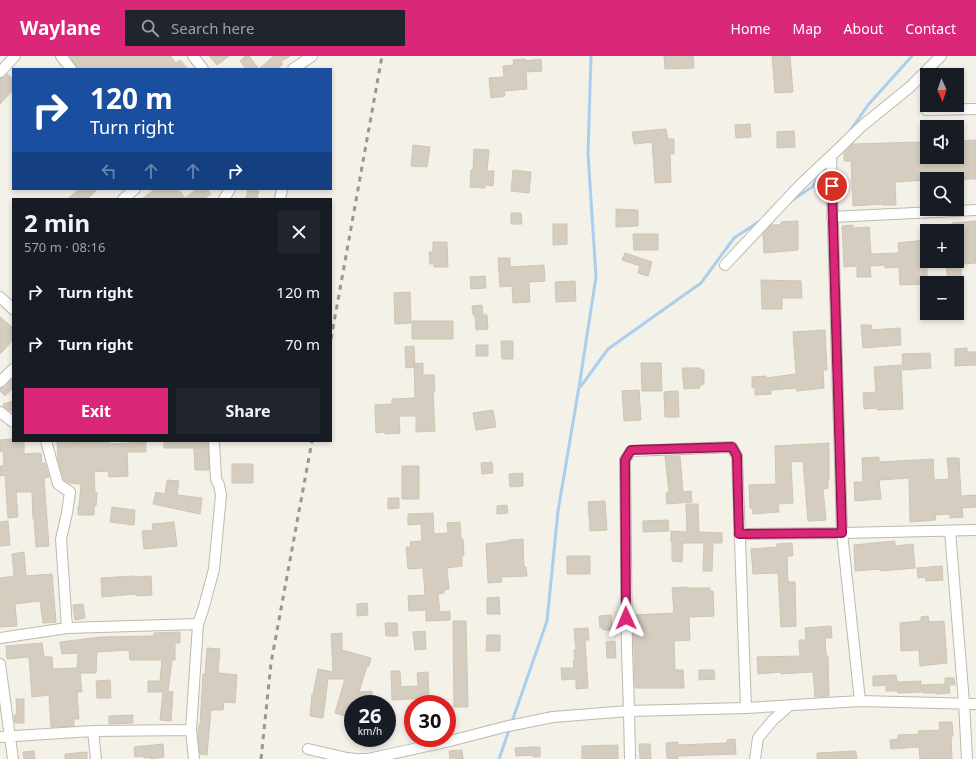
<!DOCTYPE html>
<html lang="en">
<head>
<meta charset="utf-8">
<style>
  :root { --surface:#171b24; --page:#20242c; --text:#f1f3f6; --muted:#9ea1a6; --accent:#db2777 }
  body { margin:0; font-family:"Noto Sans",sans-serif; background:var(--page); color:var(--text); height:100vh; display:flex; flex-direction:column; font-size:15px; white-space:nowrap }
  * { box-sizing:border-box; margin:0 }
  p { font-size:13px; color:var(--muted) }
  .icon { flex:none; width:22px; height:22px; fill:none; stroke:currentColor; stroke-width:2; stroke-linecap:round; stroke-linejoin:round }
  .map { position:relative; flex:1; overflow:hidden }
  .side { position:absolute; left:12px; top:142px; width:320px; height:244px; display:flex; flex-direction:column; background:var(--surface); border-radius:0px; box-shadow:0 2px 6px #0003 }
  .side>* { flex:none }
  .hud { position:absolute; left:12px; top:12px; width:320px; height:122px; border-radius:0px; box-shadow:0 2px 6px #0003; background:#1a4fa0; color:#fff; overflow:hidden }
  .needle { width:26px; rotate:177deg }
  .buttons { position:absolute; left:920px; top:12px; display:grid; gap:8px }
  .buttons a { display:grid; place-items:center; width:44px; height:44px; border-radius:0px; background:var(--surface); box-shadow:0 2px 6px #0003; font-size:20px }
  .speed { position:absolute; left:344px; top:639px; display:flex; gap:8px; font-size:20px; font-weight:700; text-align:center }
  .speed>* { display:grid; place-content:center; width:52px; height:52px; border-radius:50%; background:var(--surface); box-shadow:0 2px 6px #0003; line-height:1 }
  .speed small { font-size:10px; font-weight:400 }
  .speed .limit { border:6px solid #d22; background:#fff; color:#111 }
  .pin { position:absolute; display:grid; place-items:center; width:34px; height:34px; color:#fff; margin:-17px; border:2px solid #fff; border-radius:50%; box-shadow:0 1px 4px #0007 }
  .me { position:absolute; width:44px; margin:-22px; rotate:359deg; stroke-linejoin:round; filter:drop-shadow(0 0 3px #0008) }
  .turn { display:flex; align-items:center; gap:14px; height:84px; padding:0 12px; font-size:18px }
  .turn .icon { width:52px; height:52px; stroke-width:2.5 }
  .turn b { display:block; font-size:28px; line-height:34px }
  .lanes { display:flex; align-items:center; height:38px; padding:0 12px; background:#0003; justify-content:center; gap:20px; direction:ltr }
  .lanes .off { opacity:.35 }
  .round { display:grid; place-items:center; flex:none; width:42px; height:42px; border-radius:0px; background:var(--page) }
  .headline { display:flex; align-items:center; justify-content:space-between; height:68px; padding:0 12px }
  h1 { font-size:24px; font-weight:700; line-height:30px }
  .primary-button { display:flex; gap:8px; margin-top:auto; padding:8px 12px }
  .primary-button a { flex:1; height:46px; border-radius:0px; background:var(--accent); color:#fff; font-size:16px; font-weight:700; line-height:46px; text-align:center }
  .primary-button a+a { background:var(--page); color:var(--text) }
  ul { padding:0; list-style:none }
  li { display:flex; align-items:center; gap:12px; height:52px; padding:0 12px }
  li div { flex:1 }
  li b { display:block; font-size:15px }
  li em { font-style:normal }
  header { display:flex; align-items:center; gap:24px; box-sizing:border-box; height:56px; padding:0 20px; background:var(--accent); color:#fff }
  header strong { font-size:19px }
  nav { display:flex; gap:22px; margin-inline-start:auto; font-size:14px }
  .search { width:280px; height:36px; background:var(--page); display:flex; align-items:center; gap:10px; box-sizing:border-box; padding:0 14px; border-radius:0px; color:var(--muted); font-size:15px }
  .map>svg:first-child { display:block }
</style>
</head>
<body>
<header>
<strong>Waylane</strong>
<div class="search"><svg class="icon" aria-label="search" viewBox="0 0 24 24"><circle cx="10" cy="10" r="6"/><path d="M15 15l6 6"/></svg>Search here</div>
<nav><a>Home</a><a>Map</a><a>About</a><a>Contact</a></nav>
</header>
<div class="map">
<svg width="976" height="703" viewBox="0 0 976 703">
  <rect width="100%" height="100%" fill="#f4f1e9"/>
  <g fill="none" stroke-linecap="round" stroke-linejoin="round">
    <path stroke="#aacfec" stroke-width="3" d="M850,75L868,49L912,0
      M791,145L812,131L827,110
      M581,330L608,293L701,227L734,182L760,165
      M499,703L547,565L558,455L579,331L596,221L588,98L591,0"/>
  </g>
  <path fill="#d5cdbf" stroke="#cfc5b3" d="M69,0H170L176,7L180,4L188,13H77L76,9Z
    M209,0H229L217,9Z
    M245,0H249L259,13L274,0H290L281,6L283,8L277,13H246L240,5Z
    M664,0H693L694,12L665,13Z
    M772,0H790L793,36L775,37Z
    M525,3V5L541,3L542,15L526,16L527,33L504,35L505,40L491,42L489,22L504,21L503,10L514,9L513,4Z
    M7,18L13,23V34L0,48V22L4,21Z
    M750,68L751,81L736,82L735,69Z
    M666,73L668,83H674V98H670L671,126L655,127L652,86L634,88L632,76Z
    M794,75L795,91L777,92V76Z
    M976,84V123H927V124L895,126L896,149H882V148L853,150L851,105H844V97L852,88L921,86L923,107L950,106V101H957V85Z
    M413,89L430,91L427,111L411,110Z
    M474,93L489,94L487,115H494L493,130L485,129V132L470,131L471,114H473Z
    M513,114L531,116L529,137L511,135Z
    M79,133H98L87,143H68Z
    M155,133H178L185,142L197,133H207L211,138L203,143H142Z
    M248,133H259L257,143H246Z
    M616,153L638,154V170L616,171Z
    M511,157H521L522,168H511Z
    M798,165V194L764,197L763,178L771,169H781V166Z
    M976,165V207L961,208L962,227H948L946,205H957V175H953L952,167Z
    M553,168H567V188L553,189Z
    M853,169V172L869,171L871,198L899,197L898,187L925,184V191H927V228L900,229L899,211L885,212V209L870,210L871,221H857V210L844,211L842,170Z
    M633,178H658V194H634Z
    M433,186H447L448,211H434V208H430L429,196H433Z
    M625,197L652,206L648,220L638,217L640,210L622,204Z
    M498,202H510V211L544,209L545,225L529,226L530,246L513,247L512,230L500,231Z
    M485,220L486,232L471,233L470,221Z
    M761,224L801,225L802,242H782V253H762Z
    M575,225L576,245L556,246L555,226Z
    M410,236L411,267L395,268L394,237Z
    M482,249L483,259H487L488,273L476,274L475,259H473L472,250Z
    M0,261L13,272V284L0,298Z
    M412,265H453V283H412Z
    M861,269H871L872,274L900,272L901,289L863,292Z
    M825,274L827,314H823L824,332L797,335L796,332L771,334V338L755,339V331L752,332V321L766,320V322L796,318L793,276Z
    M501,285H513V303H502Z
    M476,289H488V300H476Z
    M414,290L415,311L406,312L405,291Z
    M967,292V296H976V309L955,310V293Z
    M930,297L931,312L903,314L902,298Z
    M423,307V319H434L435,335H433L435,375L416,376V360H399L400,377L385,378V376L376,377L375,349L392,348V343L415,342L414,308Z
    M641,307H661L662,335H642Z
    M901,309L903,353L881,354H877V352L864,353L863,337L876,336L874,311Z
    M682,312H700V314H704V328L700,329V332L684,333Z
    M13,322V332L5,340L0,335V332L5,331Z
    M639,334L641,364L624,365L622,335Z
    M678,335L679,361H665L664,336Z
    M13,345V355H10L4,351L3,348Z
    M493,354L496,371L476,374L473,357Z
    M12,383V385H24V398L41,397L42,408L45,407L49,421L44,422L49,490L36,491L34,463H33L32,436H16L18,461L8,462L5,419L0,420V410H4L3,395L0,396V384Z
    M57,385H67V387L88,386V385H110V388L146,386V396H127L128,420L109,421L108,415L94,416L95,436L97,437L96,450L94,449V459H78V451H79L81,428L69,427L64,424L58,404Z
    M164,385H208L209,414H195L194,392H164Z
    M829,387V424H828V432L823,433L826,464L808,465L803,405L791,406L793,447L778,448L779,456L753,458L752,452H750L749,429L776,428L775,390Z
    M665,400H680L683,436L691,435L692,446L667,448L666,437H669Z
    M879,401V406L933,403L934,424L949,423L947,402H959L961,440L976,439V451L962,452L963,461L950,462V458L935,459L936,464L910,466L909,422L879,424L881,443L855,445L854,426H863L862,402Z
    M492,406L493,417L482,418L481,407Z
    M232,408H253V427H232Z
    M402,410H419V443H402Z
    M523,417V430L510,431L509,418Z
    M167,424L179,425L177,439L202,442L200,458L153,448L156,436L165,438Z
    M388,442H399V452L388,453Z
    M605,445L607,474L590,475L588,446Z
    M686,448H698L699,476L722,477V487H713L712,515H703L704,487H683L682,506L672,505V486H671V475L687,476Z
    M507,449L508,457L497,458V450Z
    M112,451L135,454L134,469L110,466Z
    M433,457L434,478L448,477L447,467L460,466L461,483H463L464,499L462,500V510L447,512L449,533L444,534V537L438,538L440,556L450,555V564L426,565V554L409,555L408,540L425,539L423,512L408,513L406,491H411L410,486L422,485L421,468L408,469V458Z
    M668,464L669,475L643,476V465Z
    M8,465L10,489L0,490V466Z
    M174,466L177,490L144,493L142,475L153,474L152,468Z
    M523,483L524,511H526L527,520L501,521L502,526L488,527L486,488L509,485V484Z
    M895,485V490L913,488L915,512L881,515V513L855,515L854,489Z
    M792,487L793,500H787L788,526H795L796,570L781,571L778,517L753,518L751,493L777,491V488Z
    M24,496L26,520L52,518L56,566L43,567L40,545L15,548L17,570L0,571V522L14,520L12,498Z
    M567,500H590V518H567Z
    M942,510L943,524L926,525L925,521L918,522L917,512Z
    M134,520L135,521L151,520L152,539L137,540L136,538L102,541L101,522Z
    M687,531V532H710V535H713L714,560L689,561L690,584L674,585L675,614H683L684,632H635L633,559L674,557L672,532Z
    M499,541L500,558H487V542Z
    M367,547L368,559L357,560V548Z
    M83,548L85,562L75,564L73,549Z
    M611,559L612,574H603L602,571L600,572L599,560Z
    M928,560L929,566L944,565L947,607L920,610L919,594L901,595L900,567L921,565V561Z
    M453,565H466L468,651H454Z
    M385,567H397L398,580H386Z
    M831,570L832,582H825L826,600H828L829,640L815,641L813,616L781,618V616L758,618L757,601L800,600L799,584H806L805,572Z
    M588,572L589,584H585L588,632L576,633V623L562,624L561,612H574L573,604H575L574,594H576L574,573Z
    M425,575L426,593L415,594L413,576Z
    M180,576V587H175V604H172L168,635L173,636L171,665L160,664L163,636H148V625H160L162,604H130L129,594L97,596L96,617H80L82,636H77L79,663H74V670L51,671L49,639L32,641L29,601L7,603L6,590L42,587L44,601H52L53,613L77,612L78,597L62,598L60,586L101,581L154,580V577Z
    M342,577V594L371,602L369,610H367L359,636L372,635V648H353V655L351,662L335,657L345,623H328L323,662L310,660L312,638L313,639L318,613L333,616L331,578Z
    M487,579H500V595H486Z
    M615,585L616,602H607L606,586Z
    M207,592L220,593L218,617L237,619L235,647L224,646L223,654H211L207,699L200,698L198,679L199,669H200L203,618H205Z
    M699,614H714L715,623L699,624Z
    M391,615H400L401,631L418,630L417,617L428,616L429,642L392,644Z
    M896,619L897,626L921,625V636L898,637V635H886V629L873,630V620Z
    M945,622H954L955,629H949L950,637L936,638V637H922V629L945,628Z
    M110,624L111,642H97L96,625Z
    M16,643H24V667H15L14,659H17Z
    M133,659V667L109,668V660Z
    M939,666H952L953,680H951L952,703H920L919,691L891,693L890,684L898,683V679L919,678L918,675L940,674Z
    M735,683L736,698L678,700V703H667L666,687L678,686V689L727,687V684Z
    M163,688L164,701L150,703V701L144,702L143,700L135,701L134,691Z
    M639,688H650L651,703H640Z
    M618,689V703H582V690Z
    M533,691H540V701H533V699L516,700L515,692Z
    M462,694L463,703H450L449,695Z
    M34,695L35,703H24L23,696Z
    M856,695L857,703H817V697Z
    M87,696V703H65V698Z"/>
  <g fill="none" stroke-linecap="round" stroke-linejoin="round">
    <defs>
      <path id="minor" d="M61,0L71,13
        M193,0L203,13
        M293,13L312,0
        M0,16L15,0
        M926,54L976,53
        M831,100L842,477L860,645
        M123,143L135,133
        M224,143L230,133
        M280,143L282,133
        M832,161L976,154
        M725,209L800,129L831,100L862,70L910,31L941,0
        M0,241L13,253
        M0,326L13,313
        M0,356L13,366
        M46,385L58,428L70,436L67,457L61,483L67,572
        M950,475L964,647L967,703
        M739,478L842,477L976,474
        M0,582L67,572L198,568
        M0,608L13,703
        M746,652L737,400L732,391L631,395L625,404L627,594L629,655L746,652L860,645L976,648
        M93,675L96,703
        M0,681L93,675L191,674
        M308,693L347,702L357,703
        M194,703L191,674L198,568L203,554L214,513L221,439L219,429L216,423L214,385
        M362,703H368L450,685L508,670L553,661L629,655L630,703
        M755,703L758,682L773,664L790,649"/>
    </defs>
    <use href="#minor" stroke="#bfb9ac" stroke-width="12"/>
    <use href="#minor" stroke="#fff" stroke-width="10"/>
    <path stroke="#979797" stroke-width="3" stroke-dasharray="5 5" stroke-linecap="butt" d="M331,283L382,0
      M261,703L271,607L312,385"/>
  </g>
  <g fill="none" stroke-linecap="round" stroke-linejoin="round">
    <defs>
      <path id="route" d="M626,562L625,404L631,394L732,391L737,400L739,478L842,477L832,130"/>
    </defs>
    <use href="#route" stroke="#8e194d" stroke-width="10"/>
    <use href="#route" stroke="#db2777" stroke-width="7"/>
  </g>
</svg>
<div class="buttons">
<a><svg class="needle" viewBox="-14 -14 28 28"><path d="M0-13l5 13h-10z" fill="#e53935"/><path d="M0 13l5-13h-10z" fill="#9ea1a6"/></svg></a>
<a><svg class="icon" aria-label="sound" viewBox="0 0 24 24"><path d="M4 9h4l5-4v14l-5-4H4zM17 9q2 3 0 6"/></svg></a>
<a><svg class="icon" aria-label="search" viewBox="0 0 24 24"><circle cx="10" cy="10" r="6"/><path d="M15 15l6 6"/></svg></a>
<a>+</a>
<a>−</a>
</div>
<div class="speed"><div>26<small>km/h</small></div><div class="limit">30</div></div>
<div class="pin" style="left:832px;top:130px;background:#d93025"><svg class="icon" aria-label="arrive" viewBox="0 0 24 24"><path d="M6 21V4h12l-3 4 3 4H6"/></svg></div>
<svg class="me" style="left:626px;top:562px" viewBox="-20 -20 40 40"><path d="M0-17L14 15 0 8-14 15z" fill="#db2777" stroke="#fff" stroke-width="4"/></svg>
<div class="hud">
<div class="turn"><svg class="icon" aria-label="right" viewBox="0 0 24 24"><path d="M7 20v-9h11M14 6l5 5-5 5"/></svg><div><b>120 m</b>Turn right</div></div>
<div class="lanes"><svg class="icon off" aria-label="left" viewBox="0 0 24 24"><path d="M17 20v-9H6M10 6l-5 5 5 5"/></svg><svg class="icon off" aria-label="ahead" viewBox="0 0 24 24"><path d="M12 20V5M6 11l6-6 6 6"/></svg><svg class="icon off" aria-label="ahead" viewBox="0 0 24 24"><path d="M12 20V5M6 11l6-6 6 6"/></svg><svg class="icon" aria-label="right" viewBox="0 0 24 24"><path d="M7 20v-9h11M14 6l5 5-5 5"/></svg></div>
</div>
<section class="side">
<div class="headline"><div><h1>2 min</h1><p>570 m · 08:16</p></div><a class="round"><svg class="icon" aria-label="close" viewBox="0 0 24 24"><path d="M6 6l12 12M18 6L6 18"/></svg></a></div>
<ul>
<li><svg class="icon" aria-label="right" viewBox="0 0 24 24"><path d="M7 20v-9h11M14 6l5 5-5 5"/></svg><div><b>Turn right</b></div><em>120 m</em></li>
<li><svg class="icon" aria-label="right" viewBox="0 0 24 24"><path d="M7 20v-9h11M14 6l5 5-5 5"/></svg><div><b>Turn right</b></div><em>70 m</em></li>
</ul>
<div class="primary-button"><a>Exit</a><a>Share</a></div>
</section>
</div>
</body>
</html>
